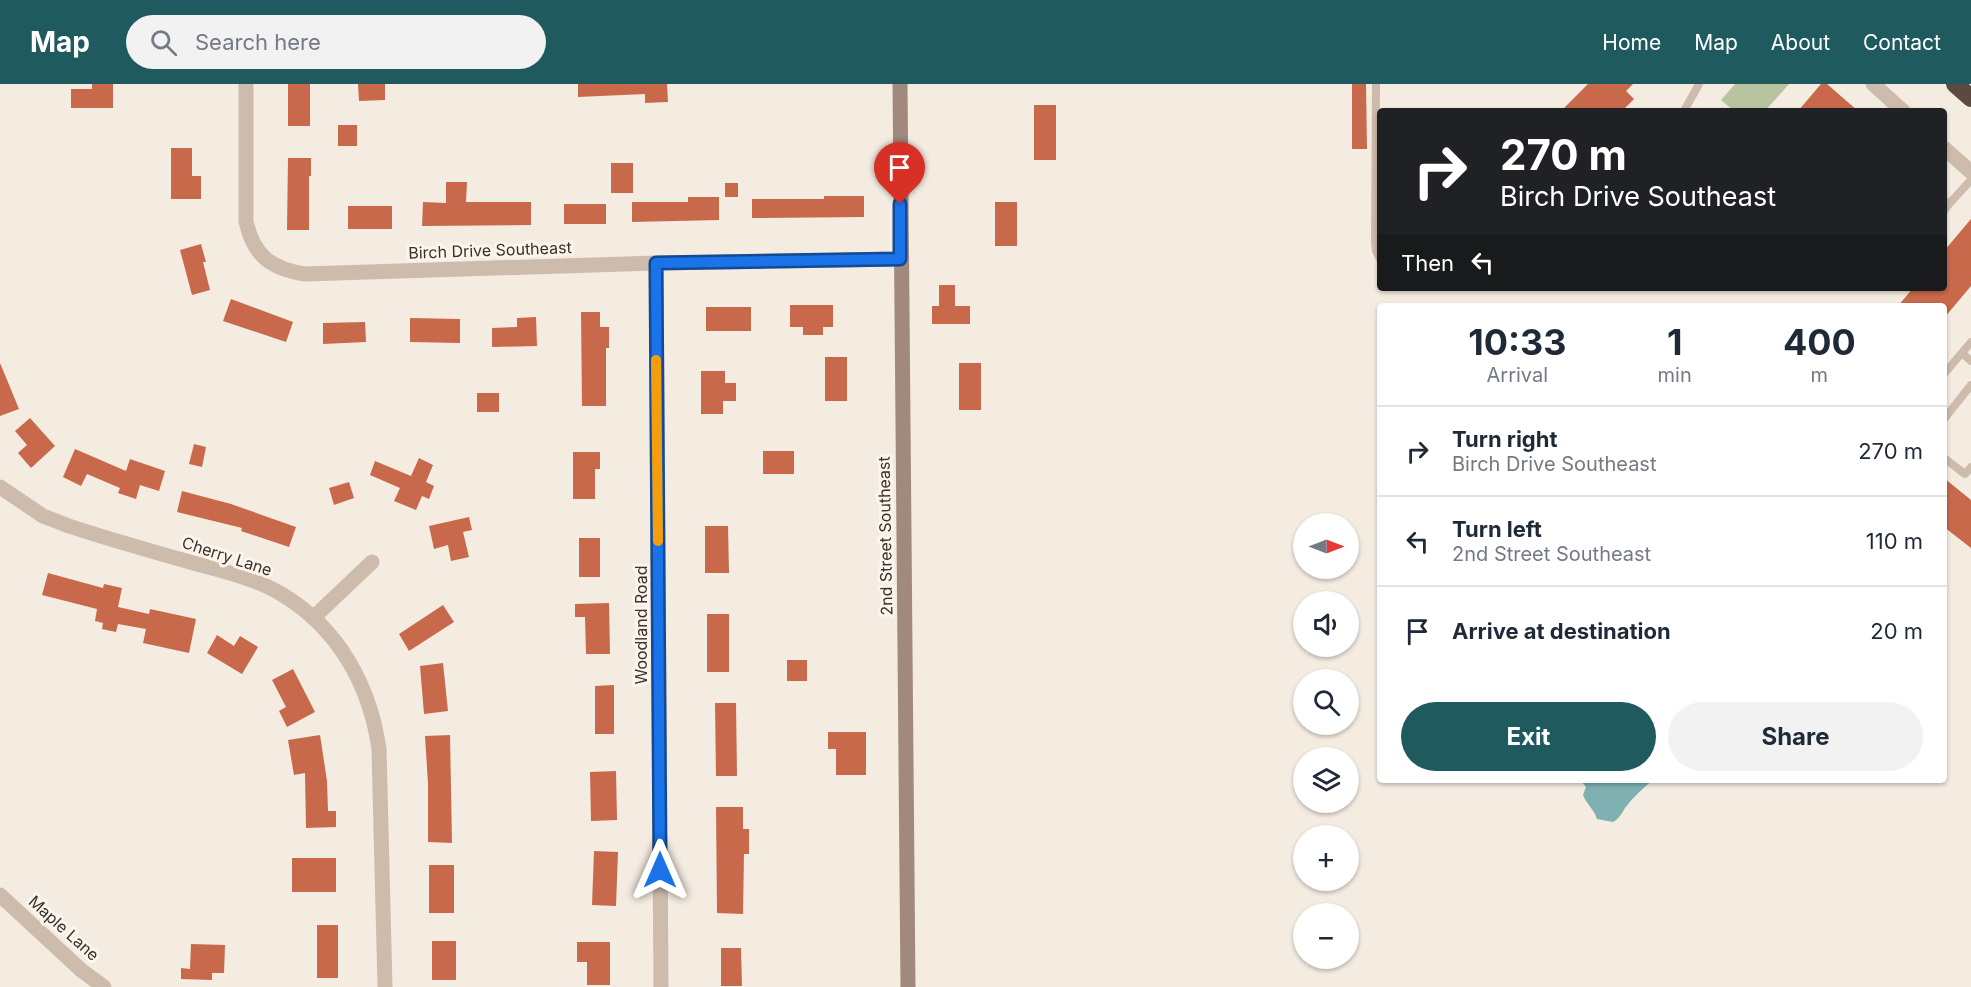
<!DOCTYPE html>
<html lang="en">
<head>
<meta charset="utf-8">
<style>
  :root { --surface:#fff; --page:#f2f2f3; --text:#1f2937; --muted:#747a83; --line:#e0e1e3; --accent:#1f5a5e }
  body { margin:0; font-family:Inter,sans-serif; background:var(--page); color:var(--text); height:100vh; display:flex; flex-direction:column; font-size:22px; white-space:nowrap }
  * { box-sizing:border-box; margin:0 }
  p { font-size:20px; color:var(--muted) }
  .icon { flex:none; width:33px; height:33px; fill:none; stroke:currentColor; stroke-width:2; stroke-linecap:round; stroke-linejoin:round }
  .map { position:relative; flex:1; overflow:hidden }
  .drawer { position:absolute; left:1377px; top:219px; width:570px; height:480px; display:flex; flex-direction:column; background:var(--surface); border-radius:6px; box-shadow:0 2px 4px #0004 }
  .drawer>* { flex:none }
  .hud { position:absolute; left:1377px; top:24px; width:570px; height:183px; border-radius:6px; box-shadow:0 2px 4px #0004; background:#202124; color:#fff; overflow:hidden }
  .needle { width:39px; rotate:90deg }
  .controls { position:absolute; left:1293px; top:429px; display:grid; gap:12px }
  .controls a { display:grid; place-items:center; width:66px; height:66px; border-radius:50%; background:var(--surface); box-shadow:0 2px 4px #0004; font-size:30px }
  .pin { position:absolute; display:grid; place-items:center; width:51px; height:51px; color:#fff; margin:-62px -26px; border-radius:50% 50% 50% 0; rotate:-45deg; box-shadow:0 0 6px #0007 }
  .pin .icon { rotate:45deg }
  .me { position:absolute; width:66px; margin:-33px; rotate:0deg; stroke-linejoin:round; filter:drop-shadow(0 0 4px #0008) }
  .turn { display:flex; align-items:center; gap:21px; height:126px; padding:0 24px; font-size:27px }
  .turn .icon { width:78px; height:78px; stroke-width:2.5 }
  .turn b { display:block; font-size:42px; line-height:51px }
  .then { display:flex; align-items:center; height:57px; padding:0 24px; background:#0003; gap:12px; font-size:22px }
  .eta { display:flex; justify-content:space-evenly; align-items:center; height:102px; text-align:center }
  .eta b { font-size:36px; font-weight:700; line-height:42px }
  .cta { display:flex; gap:12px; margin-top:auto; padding:12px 24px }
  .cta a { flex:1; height:69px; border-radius:36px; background:var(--accent); color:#fff; font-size:24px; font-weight:700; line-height:69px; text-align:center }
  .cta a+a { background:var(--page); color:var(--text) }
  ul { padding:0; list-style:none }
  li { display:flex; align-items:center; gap:18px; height:90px; padding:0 24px; border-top:2px solid var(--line) }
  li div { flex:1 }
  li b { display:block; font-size:22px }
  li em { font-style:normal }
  header { display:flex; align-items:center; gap:36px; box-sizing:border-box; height:84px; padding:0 30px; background:var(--accent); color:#fff }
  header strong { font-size:28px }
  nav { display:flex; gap:33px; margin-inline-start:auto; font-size:21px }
  .search { width:420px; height:54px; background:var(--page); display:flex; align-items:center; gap:15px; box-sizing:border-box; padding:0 21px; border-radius:33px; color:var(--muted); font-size:22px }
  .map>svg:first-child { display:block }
</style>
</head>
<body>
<header>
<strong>Map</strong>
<div class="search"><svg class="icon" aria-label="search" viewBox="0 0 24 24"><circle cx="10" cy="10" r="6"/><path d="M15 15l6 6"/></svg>Search here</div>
<nav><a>Home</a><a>Map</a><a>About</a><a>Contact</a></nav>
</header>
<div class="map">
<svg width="1971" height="903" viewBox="0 0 1971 903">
  <rect width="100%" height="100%" fill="#f4ebe1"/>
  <path fill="#b8c4a0" d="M1735,0H1789L1765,27H1734L1721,16Z"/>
  <path fill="#7fb0b2" d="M1580,696H1653C1643,704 1633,713 1625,724C1621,730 1620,734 1613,738L1597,735C1594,725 1587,721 1583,711L1586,703Z"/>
  <path fill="#c8694b" d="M92,0H113V24H71V5H92Z
    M288,0H310V42H288Z
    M358,0H385V16L359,17Z
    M578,0H667L668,18L645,19V10L578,13Z
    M1352,0H1366L1367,65H1352Z
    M1588,0H1633L1626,7L1634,15L1622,27H1561Z
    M1821,0H1827L1858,27H1798Z
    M1034,21H1056V76H1034Z
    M338,41H357V62H338Z
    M171,64H192V92H201V115H171Z
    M288,74H311V92H309V146H287Z
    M611,79H633V109H611Z
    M446,98H467L466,118H531V141L422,142L423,118L446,119Z
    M725,99H738V113H725Z
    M824,112H864V133L752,134V115H824Z
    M688,113H719V136L632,138V118H688Z
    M995,118H1017V162H995Z
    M564,120H606V140H564Z
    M348,122H392V145H348Z
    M1971,135V202L1944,234V222H1898L1913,204H1944V167Z
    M201,160L206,178H203L210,206L192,211L180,166Z
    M939,201H955V222H970V240H932V222H939Z
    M231,215L293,238L286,258L223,237Z
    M790,221H833V243H823V251H803V243H790Z
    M706,223H751V247H706Z
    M581,228H600V243H609V264H606V322H582Z
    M536,233L537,262L492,263V244L517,243V234Z
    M410,234L460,235V259L410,258Z
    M365,238L366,258L323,260V239Z
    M825,273H847V317H825Z
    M0,279L19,325L0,332Z
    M959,279H981V326H959Z
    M701,287H725V299H736V317H723V330H701Z
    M477,309H499V328H477Z
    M30,334L55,362L31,384L18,369L27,361L15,347Z
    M194,360L206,363L202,383L189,380Z
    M75,365L126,387L130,375L165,387L159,407L140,401L136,415L118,409L120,404L87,390L81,402L63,393Z
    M763,367H794V390H763Z
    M573,368H600V385H595V415H573Z
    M419,374L433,381L426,398L434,402L429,415L422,412L416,426L394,417L400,404L370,391L375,377L411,392Z
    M1944,394L1971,416V464L1944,443Z
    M349,398L354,414L334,421L329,404Z
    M182,407L231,420L296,443L289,463L241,447L242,444L177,428Z
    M469,433L472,446L463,448L469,473L451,477L448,461L434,465L429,442Z
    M705,442H728L729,489H705Z
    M579,454H600V493H579Z
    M48,489L103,504L104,500L122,504L118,523L149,530L150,525L196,535L189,569L143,559L146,545L118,540L116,548L102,545L103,539L95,537L97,525L42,511Z
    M609,519L610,570H586L585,533H575V520Z
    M443,521L454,538L409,567L399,550Z
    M707,530H729V588H707Z
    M217,551L234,562L240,552L258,563L242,590L207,569Z
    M787,576H807V597H787Z
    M443,579L448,627L424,630L420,582Z
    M293,585L315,628L287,643L279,627L286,623L272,596Z
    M614,601V650H595V602Z
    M715,619H736L737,692H716Z
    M828,648H866V691H836V665H828Z
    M320,651L327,697L328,727H336V743L306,744L305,689L294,691L288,656Z
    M450,651L452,759L428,758V700L425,652Z
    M616,687L617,736L591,737L590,688Z
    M716,723H743V745H749V770H744L743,830L717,829Z
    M594,767L618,768L616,822L592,821Z
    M292,774H336V808H292Z
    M429,781H454V829H429Z
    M317,841H338V894H317Z
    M432,857H456V896H432Z
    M577,858H610V901H587V878H577Z
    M191,860L225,861L224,889H212V896L181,895V884L190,885Z
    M721,864H741L742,902H721Z"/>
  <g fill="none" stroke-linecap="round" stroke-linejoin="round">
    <path stroke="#cdbbac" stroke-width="8" d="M1376,0L1375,157L1376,167L1380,175
      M1684,27L1699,0
      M1944,116L1949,120L1944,127
      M1949,120L1971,96
      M1962,269L1971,277
      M1944,290L1971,258
      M1944,335L1971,301
      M1944,374L1965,390L1971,383"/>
    <path stroke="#cdbbac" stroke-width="15" d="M246,0V137C253,172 272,185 305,190L656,179L900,175
      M1873,0L1903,27
      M1944,64L1971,88
      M656,179L661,903
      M0,403L43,432L69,442C111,456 154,468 197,480C226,488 257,495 283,511C339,545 370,602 379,665L385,903
      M313,534L372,478
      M0,811L81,886L104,903"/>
    <path stroke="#a18a7d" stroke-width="15" d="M900,0L908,903"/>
    <path stroke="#5c4a42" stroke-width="18" d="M1955,0L1971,14"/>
  </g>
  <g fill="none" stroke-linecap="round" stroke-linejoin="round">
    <defs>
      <path id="route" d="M660,786L656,179L900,175V120"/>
    </defs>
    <use href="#route" stroke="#114b97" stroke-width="15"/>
    <use href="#route" stroke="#1a73e8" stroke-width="10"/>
    <path stroke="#f59e0b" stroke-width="10" d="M656,276L658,457"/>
  </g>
  <g text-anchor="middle" stroke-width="6" stroke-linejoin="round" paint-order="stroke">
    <g font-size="16" fill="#3b302b" stroke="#fbf5ee">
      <text transform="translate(490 166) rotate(-2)" y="6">Birch Drive Southeast</text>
      <text transform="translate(885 452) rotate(-91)" y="6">2nd Street Southeast</text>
      <text transform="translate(227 472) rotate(18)" y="6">Cherry Lane</text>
      <text transform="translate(641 541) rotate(-90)" y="6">Woodland Road</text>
      <text transform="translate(64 844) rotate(42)" y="6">Maple Lane</text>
    </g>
  </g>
</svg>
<div class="controls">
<a><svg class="needle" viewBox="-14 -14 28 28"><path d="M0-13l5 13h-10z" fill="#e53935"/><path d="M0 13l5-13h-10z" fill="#747a83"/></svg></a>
<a><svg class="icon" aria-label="sound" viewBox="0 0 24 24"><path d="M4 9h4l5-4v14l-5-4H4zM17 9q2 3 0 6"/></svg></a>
<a><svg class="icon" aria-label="search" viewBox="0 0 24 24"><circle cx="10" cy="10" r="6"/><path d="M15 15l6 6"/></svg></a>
<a><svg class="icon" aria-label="layers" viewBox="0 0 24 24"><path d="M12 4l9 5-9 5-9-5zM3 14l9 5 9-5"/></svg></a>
<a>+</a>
<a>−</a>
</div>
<div class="pin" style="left:900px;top:120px;background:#d93025"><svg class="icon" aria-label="arrive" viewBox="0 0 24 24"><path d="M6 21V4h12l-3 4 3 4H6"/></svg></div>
<svg class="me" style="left:660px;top:786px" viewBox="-20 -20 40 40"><path d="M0-17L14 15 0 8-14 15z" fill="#1a73e8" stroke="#fff" stroke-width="4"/></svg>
<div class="hud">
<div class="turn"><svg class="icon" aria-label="right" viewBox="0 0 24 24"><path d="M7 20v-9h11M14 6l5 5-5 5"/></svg><div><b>270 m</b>Birch Drive Southeast</div></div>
<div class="then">Then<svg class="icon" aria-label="left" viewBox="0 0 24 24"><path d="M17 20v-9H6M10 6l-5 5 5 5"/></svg></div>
</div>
<section class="drawer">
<div class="eta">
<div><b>10:33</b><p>Arrival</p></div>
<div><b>1</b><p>min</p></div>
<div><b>400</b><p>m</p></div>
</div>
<ul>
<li><svg class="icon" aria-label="right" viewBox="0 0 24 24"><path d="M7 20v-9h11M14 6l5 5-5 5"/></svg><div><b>Turn right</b><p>Birch Drive Southeast</p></div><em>270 m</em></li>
<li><svg class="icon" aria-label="left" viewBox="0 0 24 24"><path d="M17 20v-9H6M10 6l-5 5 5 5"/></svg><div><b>Turn left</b><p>2nd Street Southeast</p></div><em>110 m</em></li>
<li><svg class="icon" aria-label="arrive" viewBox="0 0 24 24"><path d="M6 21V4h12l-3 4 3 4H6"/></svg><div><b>Arrive at destination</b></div><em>20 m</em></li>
</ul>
<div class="cta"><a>Exit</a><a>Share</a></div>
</section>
</div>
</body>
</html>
